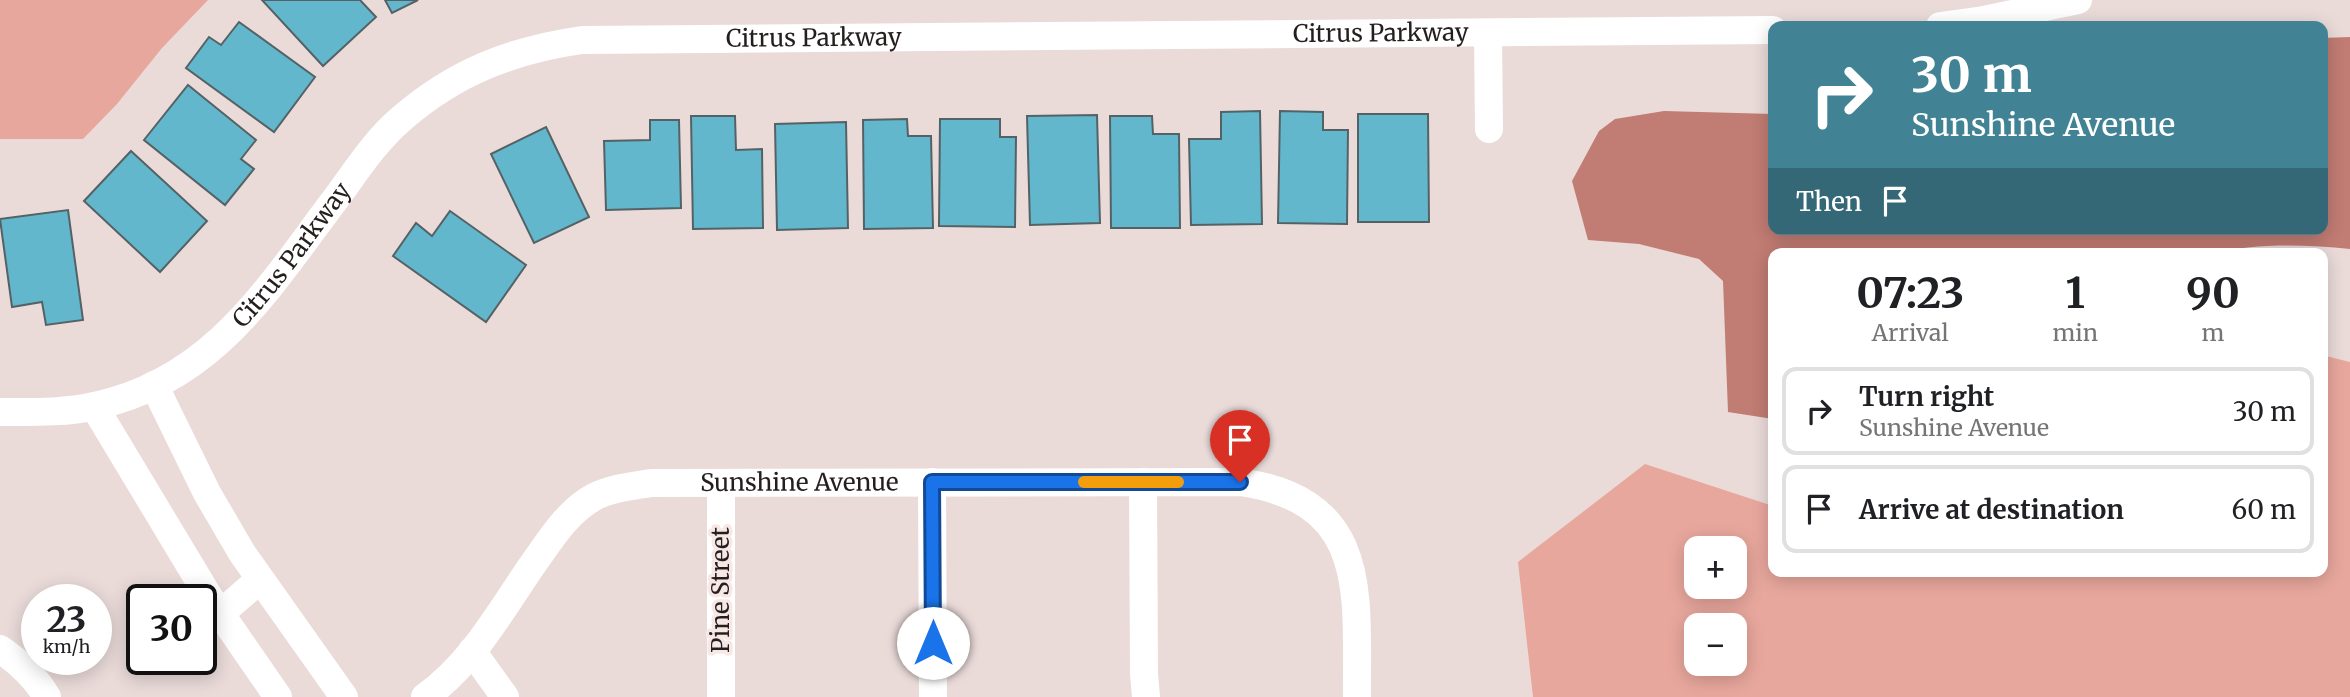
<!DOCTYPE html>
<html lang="en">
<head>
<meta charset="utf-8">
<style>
  :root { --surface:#fff; --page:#f6f6f6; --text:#202124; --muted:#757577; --line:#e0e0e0 }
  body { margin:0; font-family:Merriweather,serif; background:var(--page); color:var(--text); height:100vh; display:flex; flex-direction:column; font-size:26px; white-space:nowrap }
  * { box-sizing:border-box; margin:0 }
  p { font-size:23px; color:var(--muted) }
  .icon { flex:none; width:38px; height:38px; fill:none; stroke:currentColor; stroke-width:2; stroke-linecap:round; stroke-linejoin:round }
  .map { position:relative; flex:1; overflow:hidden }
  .drawer { position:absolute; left:1768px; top:248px; width:560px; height:329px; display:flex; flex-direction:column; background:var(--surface); border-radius:14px; box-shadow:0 4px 18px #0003 }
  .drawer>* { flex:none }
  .banner { position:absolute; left:1768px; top:21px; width:560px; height:214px; border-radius:14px; box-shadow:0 4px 18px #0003; background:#418394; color:#fff; overflow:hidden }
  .fabs { position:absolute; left:1684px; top:536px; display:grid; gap:14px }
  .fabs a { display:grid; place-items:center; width:63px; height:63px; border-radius:14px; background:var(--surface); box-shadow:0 4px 18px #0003; font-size:35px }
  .speed { position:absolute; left:21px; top:584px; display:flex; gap:14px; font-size:35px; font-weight:700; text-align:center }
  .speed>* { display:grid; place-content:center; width:91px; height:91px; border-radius:50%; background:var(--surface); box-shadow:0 4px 18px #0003; line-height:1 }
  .speed small { font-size:18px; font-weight:400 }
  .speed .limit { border:4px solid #111; border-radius:10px; background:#fff; color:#111 }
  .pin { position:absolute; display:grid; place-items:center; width:60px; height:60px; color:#fff; margin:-72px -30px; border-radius:50% 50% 50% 0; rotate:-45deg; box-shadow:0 0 7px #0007 }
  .pin .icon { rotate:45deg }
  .me { position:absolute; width:77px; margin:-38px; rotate:0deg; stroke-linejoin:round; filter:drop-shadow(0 0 5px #0008) }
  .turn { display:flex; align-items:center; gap:24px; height:147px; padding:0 28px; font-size:32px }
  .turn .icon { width:91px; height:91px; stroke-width:2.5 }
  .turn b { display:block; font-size:49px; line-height:60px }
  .then { display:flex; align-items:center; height:66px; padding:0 28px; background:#0003; gap:14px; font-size:26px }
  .eta { display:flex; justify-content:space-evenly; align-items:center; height:119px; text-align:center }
  .eta b { font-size:42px; font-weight:700; line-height:49px }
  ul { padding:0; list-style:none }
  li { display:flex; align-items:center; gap:21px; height:88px; margin:0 14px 10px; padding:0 14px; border:4px solid var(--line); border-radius:14px }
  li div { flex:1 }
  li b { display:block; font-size:26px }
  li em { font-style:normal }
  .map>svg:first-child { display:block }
</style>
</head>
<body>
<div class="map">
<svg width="2350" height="697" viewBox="0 0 2350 697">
  <rect width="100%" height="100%" fill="#eadbd9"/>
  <path fill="#e8a79d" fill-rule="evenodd" d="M0,0H208L162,48L117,104L83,139H0Z
    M2322,355L2350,362V697H1533L1518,562L1645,464L1773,506V572H2322ZM1696,548H1734V586H1696ZM1696,625H1734V663H1696Z"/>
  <path fill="#c17c73" d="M2350,37V249C2303,244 2254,243 2208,254H1773V419L1728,412L1723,281L1699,259L1639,244L1588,240L1572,181L1599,131L1615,119L1664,111L1773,114V229H2322V38Z"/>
  <path fill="#62b7cd" stroke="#556265" stroke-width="2" d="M262,0H360L376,17L323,66Z
    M385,0H418L392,13Z
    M239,22L315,77L274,132L186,68L209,37L221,45Z
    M188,85L256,140L241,159L254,169L225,205L144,140Z
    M1260,111L1262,224L1191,225L1189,139H1221V112Z
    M1280,111L1323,112V130H1348L1347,224L1278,223Z
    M1358,114H1428L1429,222H1358Z
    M1097,115L1100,223L1030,225L1027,116Z
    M691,116H735L736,150L762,149L763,228L693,229Z
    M1110,116H1152L1153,134H1179L1180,228H1111Z
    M907,119L908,136H931L933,228L864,229L863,120Z
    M940,119H1000V137H1016L1015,227L939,226Z
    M650,120H679L681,208L606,210L604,141L650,140Z
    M846,122L848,228L777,230L775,124Z
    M546,127L589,217L534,243L491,154Z
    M131,151L207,221L160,272L84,201Z
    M68,210L83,320L46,325L42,302L12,307L0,219Z
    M450,211L526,265L486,322L393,256L416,223L432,236Z"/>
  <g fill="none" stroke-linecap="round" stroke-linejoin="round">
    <g stroke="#fff" stroke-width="28">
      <path d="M1940,26L1984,20L2078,0"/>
      <path d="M1488,33L1489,129"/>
      <path d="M154,385L207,493L242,553L344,697"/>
      <path d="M94,406L209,597L278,697"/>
      <path id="s1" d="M0,412C31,412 65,413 95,406C211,381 265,293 331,205C353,176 373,143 401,119C455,72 512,50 582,40L1773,30"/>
      <path d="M932,482L933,697"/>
      <path d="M1143,482L1144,674L1146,697"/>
      <path d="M220,614L259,580"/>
      <path d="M0,649C19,662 35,676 47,697"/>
      <path d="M472,651L505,697"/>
      <path id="s2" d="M425,697C472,664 501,610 533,564C551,539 567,512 594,497C611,488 633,486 651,483L1240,482C1371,501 1356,594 1357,697"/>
      <path d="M721,697V483"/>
    </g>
  </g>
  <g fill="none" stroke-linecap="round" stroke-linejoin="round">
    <defs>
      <path id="route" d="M933,643L932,482H1240"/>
    </defs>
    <use href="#route" stroke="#114b97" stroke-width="18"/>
    <use href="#route" stroke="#1a73e8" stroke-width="12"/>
    <path stroke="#f59e0b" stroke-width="12" d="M1084,482H1178"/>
  </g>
  <g text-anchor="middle" stroke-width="7" stroke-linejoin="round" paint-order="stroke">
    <g font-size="24" fill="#241f1e" stroke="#f7e8e6">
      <text dy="8" stroke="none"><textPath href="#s1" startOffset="1524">Citrus Parkway</textPath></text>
      <text dy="8" stroke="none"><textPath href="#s1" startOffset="957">Citrus Parkway</textPath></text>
      <text dy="8" stroke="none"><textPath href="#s1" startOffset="350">Citrus Parkway</textPath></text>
      <text dy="8" stroke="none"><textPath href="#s2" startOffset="471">Sunshine Avenue</textPath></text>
      <text transform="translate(721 590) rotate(-90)" y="8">Pine Street</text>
    </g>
  </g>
</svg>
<div class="fabs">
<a>+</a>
<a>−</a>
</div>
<div class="speed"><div>23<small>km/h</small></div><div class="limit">30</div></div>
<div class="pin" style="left:1240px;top:482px;background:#d93025"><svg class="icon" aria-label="arrive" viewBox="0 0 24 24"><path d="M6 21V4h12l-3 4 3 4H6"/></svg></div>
<svg class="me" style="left:933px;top:643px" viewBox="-20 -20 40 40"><circle r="19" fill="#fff"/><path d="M0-13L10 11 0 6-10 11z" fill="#1a73e8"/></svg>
<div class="banner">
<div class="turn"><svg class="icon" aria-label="right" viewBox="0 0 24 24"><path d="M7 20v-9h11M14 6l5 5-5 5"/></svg><div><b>30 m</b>Sunshine Avenue</div></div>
<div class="then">Then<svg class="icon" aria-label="arrive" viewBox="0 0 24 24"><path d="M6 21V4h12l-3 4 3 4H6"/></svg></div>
</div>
<section class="drawer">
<div class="eta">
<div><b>07:23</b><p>Arrival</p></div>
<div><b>1</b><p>min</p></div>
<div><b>90</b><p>m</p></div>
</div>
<ul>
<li><svg class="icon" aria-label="right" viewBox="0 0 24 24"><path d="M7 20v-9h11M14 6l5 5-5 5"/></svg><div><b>Turn right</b><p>Sunshine Avenue</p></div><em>30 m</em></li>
<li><svg class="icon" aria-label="arrive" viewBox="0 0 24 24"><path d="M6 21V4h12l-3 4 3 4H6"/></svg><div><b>Arrive at destination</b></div><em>60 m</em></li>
</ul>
</section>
</div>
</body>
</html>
